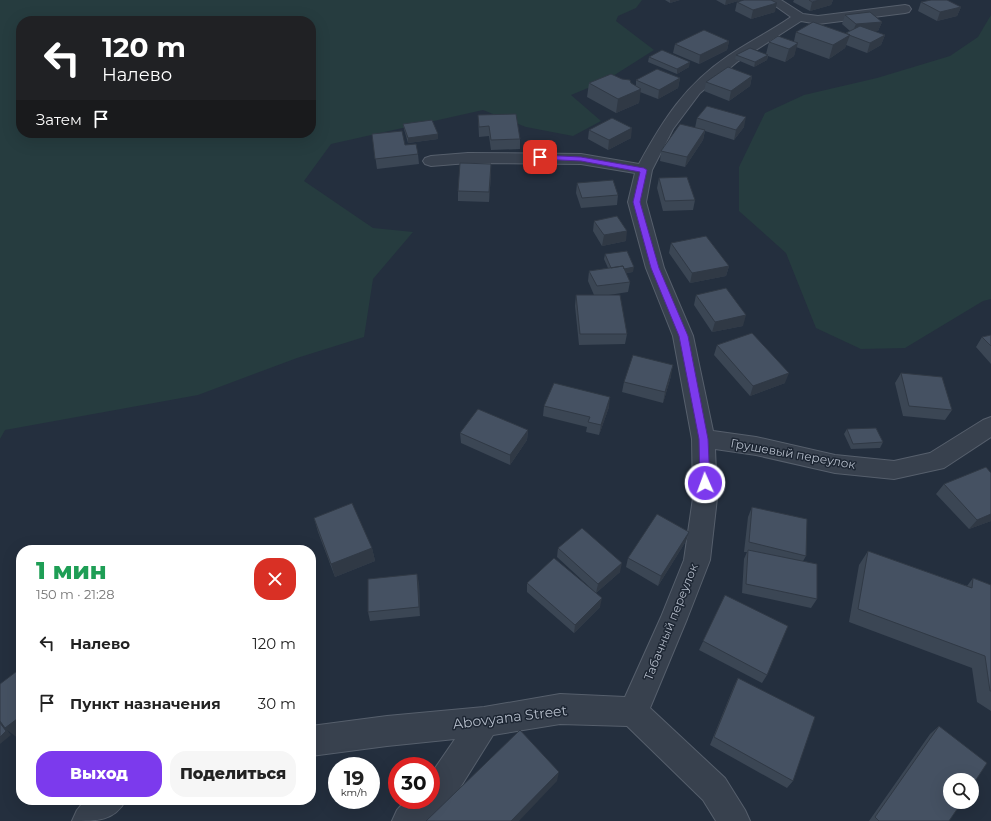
<!DOCTYPE html>
<html lang="ru">
<head>
<meta charset="utf-8">
<style>
  :root { --surface:#fff; --page:#f6f6f6; --text:#222; --muted:#767676; --accent:#7c3aed }
  body { margin:0; font-family:Montserrat,sans-serif; background:var(--page); color:var(--text); height:100vh; display:flex; flex-direction:column; font-size:15px; white-space:nowrap }
  * { box-sizing:border-box; margin:0 }
  p { font-size:13px; color:var(--muted) }
  .icon { flex:none; width:22px; height:22px; fill:none; stroke:currentColor; stroke-width:2; stroke-linecap:round; stroke-linejoin:round }
  .map { position:relative; flex:1; overflow:hidden }
  .drawer { position:absolute; left:16px; top:545px; width:300px; height:260px; display:flex; flex-direction:column; background:var(--surface); border-radius:16px; box-shadow:0 4px 16px #0002 }
  .drawer>* { flex:none }
  .guide { position:absolute; left:16px; top:16px; width:300px; height:122px; border-radius:16px; box-shadow:0 4px 16px #0002; background:#202124; color:#fff; overflow:hidden }
  .buttons { position:absolute; left:943px; top:773px; display:grid; gap:8px }
  .buttons a { display:grid; place-items:center; width:36px; height:36px; border-radius:50%; background:var(--surface); box-shadow:0 4px 16px #0002; font-size:20px }
  .speed { position:absolute; left:328px; top:757px; display:flex; gap:8px; font-size:20px; font-weight:700; text-align:center }
  .speed>* { display:grid; place-content:center; width:52px; height:52px; border-radius:50%; background:var(--surface); box-shadow:0 4px 16px #0002; line-height:1 }
  .speed small { font-size:10px; font-weight:400 }
  .speed .limit { border:6px solid #d22; background:#fff; color:#111 }
  .pin { position:absolute; display:grid; place-items:center; width:34px; height:34px; color:#fff; margin:-17px; border-radius:8px; box-shadow:0 2px 6px #0006 }
  .me { position:absolute; width:44px; margin:-22px; rotate:358deg; stroke-linejoin:round; filter:drop-shadow(0 0 3px #0008) }
  .turn { display:flex; align-items:center; gap:14px; height:84px; padding:0 20px; font-size:18px }
  .turn .icon { width:52px; height:52px; stroke-width:2.5 }
  .turn b { display:block; font-size:28px; line-height:34px }
  .then { display:flex; align-items:center; height:38px; padding:0 20px; background:#0003; gap:8px; font-size:15px }
  .round { display:grid; place-items:center; flex:none; width:42px; height:42px; border-radius:16px; background:var(--page) }
  .headline { display:flex; align-items:center; justify-content:space-between; height:68px; padding:0 20px }
  h1 { font-size:24px; font-weight:800; line-height:30px; color:#1e9e55 }
  .button { display:flex; gap:8px; margin-top:auto; padding:8px 20px }
  .button a { flex:1; height:46px; border-radius:16px; background:var(--accent); color:#fff; font-size:16px; font-weight:800; line-height:46px; text-align:center }
  .button a+a { background:var(--page); color:var(--text) }
  ul { padding:0; list-style:none }
  li { display:flex; align-items:center; gap:12px; height:60px; padding:0 20px }
  li div { flex:1 }
  li b { display:block; font-size:15px }
  li em { font-style:normal }
  .map>svg:first-child { display:block }
</style>
</head>
<body>
<div class="map">
<svg width="991" height="821" viewBox="0 0 991 821">
  <rect width="100%" height="100%" fill="#242f3e"/>
  <path fill="#263c3f" fill-rule="evenodd" d="M0,0H642L636,8L618,16L616,21L654,50L605,81L571,95L601,121L573,136L526,127L483,110L331,144L304,181L373,228L413,232L373,279L364,337L297,358L198,395L5,430L0,439ZM21,21H311V133H21Z
    M991,15V299L983,301L905,348L861,349L816,328L786,253L739,211V167L765,113L804,95L877,78L950,56L978,37Z"/>
  <g fill="none" stroke-linecap="round" stroke-linejoin="round">
    <defs>
      <path id="minor" d="M767,0H781L803,14L818,16L905,5L909,6L911,9L909,12L905,13L818,24L801,21L737,62L700,93L673,129L652,170L646,202L664,268L693,336L713,431L756,437L835,455L894,461L930,453L983,420L991,417V437L944,468L894,479L835,473L756,455L715,449L717,498L710,560L687,619L650,708L725,778L745,810L750,821H716L703,800L627,726L560,724L493,735L458,791L430,821H392L397,810L406,800H431V774L455,739L387,746L311,756V726L387,716L484,707L560,694L625,697L661,617L684,560L693,498L692,439L673,336L646,268L628,202L635,173L581,164L468,163L431,166L425,164L423,161L425,158L431,156L468,153L581,154L639,164C663,120 685,85 728,56C748,42 771,31 791,17Z
        M85,800H126C114,821 98,821 72,821L77,810Z"/>
    </defs>
    <use href="#minor" stroke="#565f6c" stroke-width="2"/>
    <use href="#minor" fill="#38414e" fill-rule="evenodd"/>
  </g>
  <path fill="#3b4654" d="M665,0H680L670,3Z
    M716,0H741L725,5Z
    M794,0H833L831,5L810,11L793,2Z
    M737,2L775,12L751,19L735,11Z
    M921,2L961,7L957,16L937,21L918,11Z
    M845,15L882,22L878,31H873L885,35L881,45L867,53L846,45L845,48L829,59L796,47L794,56L785,62L768,56L767,60L754,67L735,59L736,55L766,54L769,42L794,41L796,32L846,33L850,31L842,24Z
    M729,41L727,50L699,64L673,53L675,44Z
    M649,57L689,67L677,74L648,62Z
    M752,76L750,86L729,101L704,91L706,82Z
    M680,78L678,88L658,99L640,92L639,103L616,113L587,97L589,83H631L636,86V80Z
    M478,115L520,139V149L491,150L489,136L479,137Z
    M697,118L744,127L734,140L705,131L703,140L685,167L660,161L661,151L695,128Z
    M403,124L438,134V139L408,143L404,129Z
    M589,130L631,138L608,150L588,139Z
    M372,134L405,145L418,154L419,164L377,169Z
    M491,174L489,202L458,201V191Z
    M659,178L695,200L693,210L663,211L657,188Z
    M577,183L618,195L617,205L581,208L576,193Z
    M594,221L626,241L602,246L593,231Z
    M671,243L729,266L726,276L690,283L669,253Z
    M605,254L633,272L626,273L630,282L628,292L609,295L627,334L625,344L579,345L575,306L576,295H594L588,281L589,271L608,268L604,259Z
    M696,295L743,326L712,332L694,305Z
    M991,335V364L976,347L982,337Z
    M717,345L785,383L750,396L714,355Z
    M901,373L952,410L945,420L903,416L895,383Z
    M671,376L663,403L622,392L624,382Z
    M544,406L609,407L599,435L586,432L587,427L543,416Z
    M847,429L883,442L880,448L851,449L844,434Z
    M528,430L527,440L510,465L461,443L460,433Z
    M944,484L991,521L969,529L936,494Z
    M752,507L806,556L803,561L817,599L811,608L742,593L744,559L747,552H744L748,517Z
    M314,518L372,548L375,561L335,577L318,532Z
    M689,532L686,541L658,586L626,567L628,558Z
    M558,548L620,572L596,593L557,557Z
    M868,551L967,586L973,578L991,585V711L977,702L972,668L849,622L859,565Z
    M419,583L420,616L370,621L368,612Z
    M527,583L600,607L574,633L527,592Z
    M725,595L767,675L762,683L699,650Z
    M738,678L793,781L787,788L710,745L734,686Z
    M939,726L949,821H869L930,734Z"/>
  <path fill="#303945" d="M670,0H680L670,3Z
    M726,0H741L725,5Z
    M819,0H833L831,5L810,11L812,2Z
    M777,3L775,12L751,19L753,10Z
    M961,7L957,16L937,21L940,12Z
    M882,22L878,31L852,33L856,24Z
    M850,35L845,48L829,59L833,45Z
    M885,35L881,45L867,53L870,43Z
    M729,41L727,50L699,64L700,55Z
    M798,43L794,56L785,62L789,49Z
    M768,55L767,60L754,67L755,62Z
    M690,62L689,67L677,74V69Z
    M752,76L750,86L729,101L731,91Z
    M680,78L678,88L658,99L659,90Z
    M641,89L639,103L616,113L618,99Z
    M746,117L744,127L734,140L736,130Z
    M632,128L631,138L608,150L609,140Z
    M705,130L703,140L685,167L687,157Z
    M438,134V139L408,143V138Z
    M491,164V174L489,202V192Z
    M627,231L626,241L602,246L604,235Z
    M729,266L726,276L690,283L692,273Z
    M634,267L633,272L611,275L612,270Z
    M746,315L743,326L712,332L715,322Z
    M673,365L671,376L663,403L665,392Z
    M789,373L785,383L750,396L753,386Z
    M610,397L609,407L599,435L601,425Z
    M528,430L527,440L510,465V455Z
    M991,514V521L969,529L977,520Z
    M689,532L686,541L658,586L661,576Z
    M372,548L375,561L335,577L331,564Z
    M622,563L620,572L596,593L598,584Z
    M417,574L419,583L420,616L419,607Z
    M602,598L600,607L574,633L575,625Z
    M21,716V737L19,739L7,730L11,735L0,744V720Z
    M559,772L557,781L519,821H511Z"/>
  <path fill="#455162" stroke="#303945" d="M744,0H771L777,3L753,10L737,2Z
    M809,0H819L812,2Z
    M931,0H947L961,7L940,12L921,2Z
    M870,12L882,22L856,24L845,15Z
    M813,22L850,35L833,45L796,32Z
    M860,26L885,35L870,43L849,35H850L846,33Z
    M704,30L729,41L700,55L675,44Z
    M778,36L798,43L789,49L769,42Z
    M750,48L768,55L755,62L736,55Z
    M662,50L690,62L677,69L649,57Z
    M728,67L752,76L731,91L706,82Z
    M657,69L680,78L659,90L636,80Z
    M611,74L622,79L630,80L631,83L641,89L618,99L589,83Z
    M707,106L746,117L736,130L697,118Z
    M516,114L520,139L491,140L489,126L479,127L478,115Z
    M612,118L632,128L609,140L589,130Z
    M432,120L438,134L408,138L403,124Z
    M680,124L705,130L687,157L661,151Z
    M402,131L405,145L416,144L418,154L375,159L372,134Z
    M460,163L491,164L489,192L458,191Z
    M687,177L695,200L665,201L659,178Z
    M613,180L618,195L582,198L577,183Z
    M617,216L627,231L604,235L594,221Z
    M706,236L729,266L692,273L671,243Z
    M627,251L634,267L624,269L623,266L611,268L605,254Z
    M623,266L630,282L597,286L589,271Z
    M726,288L746,315L715,322L696,295Z
    M576,295H620L627,334H580Z
    M752,333L789,373L753,386L717,345Z
    M991,335V346L982,337Z
    M633,355L673,365L665,392L624,382Z
    M901,373L942,377L952,410L909,406Z
    M554,383L610,397L601,425L588,422L590,417L544,406Z
    M478,409L528,430L510,455L460,433Z
    M876,428L883,442L853,444L847,429Z
    M986,467L991,473V514L977,520L944,484Z
    M352,503L372,548L331,564L314,518Z
    M752,507L807,519L806,556L749,542Z
    M657,514L689,532L661,576L628,558Z
    M582,528L622,563L598,584L558,548Z
    M748,550L817,564V599L746,584Z
    M868,551L972,588L973,578L991,585V691H990L985,656L858,609Z
    M554,558L602,598L575,625L527,583Z
    M417,574L419,607L368,612V579Z
    M725,595L788,626L767,675L703,641Z
    M21,668V716L5,728L0,721V684Z
    M738,678L815,717L793,781L714,737Z
    M0,723L6,731L0,737Z
    M939,726L987,763L972,786V780H950V802H962L949,821H879L875,817Z
    M520,730L559,772L511,821H426Z"/>
  <path fill="#7c3aed" stroke="#51269a" d="M540,155L581,157L644,168L647,170L640,202L659,268L688,336L708,439L710,483L708,486H701L700,483L699,439L679,336L651,268L633,202L640,172L581,161L538,159L537,157Z"/>
  <g text-anchor="middle" stroke-width="3" stroke-linejoin="round" paint-order="stroke">
    <g font-size="12" fill="#b4bcc9" stroke="#1d2633">
      <text transform="translate(793 454) rotate(10)" y="4">Грушевый переулок</text>
      <text transform="translate(671 622) rotate(-68)" y="4">Табачный переулок</text>
    </g>
    <g font-size="14" fill="#b4bcc9" stroke="#1d2633">
      <text transform="translate(510 717) rotate(-7)" y="5">Abovyana Street</text>
    </g>
  </g>
</svg>
<div class="buttons">
<a><svg class="icon" aria-label="search" viewBox="0 0 24 24"><circle cx="10" cy="10" r="6"/><path d="M15 15l6 6"/></svg></a>
</div>
<div class="speed"><div>19<small>km/h</small></div><div class="limit">30</div></div>
<div class="pin" style="left:540px;top:157px;background:#d93025"><svg class="icon" aria-label="arrive" viewBox="0 0 24 24"><path d="M6 21V4h12l-3 4 3 4H6"/></svg></div>
<svg class="me" style="left:705px;top:483px" viewBox="-20 -20 40 40"><circle r="17" fill="#7c3aed" stroke="#fff" stroke-width="3"/><path d="M0-11L8 9 0 5-8 9z" fill="#fff"/></svg>
<div class="guide">
<div class="turn"><svg class="icon" aria-label="left" viewBox="0 0 24 24"><path d="M17 20v-9H6M10 6l-5 5 5 5"/></svg><div><b>120 m</b>Налево</div></div>
<div class="then">Затем<svg class="icon" aria-label="arrive" viewBox="0 0 24 24"><path d="M6 21V4h12l-3 4 3 4H6"/></svg></div>
</div>
<section class="drawer">
<div class="headline"><div><h1>1 мин</h1><p>150 m · 21:28</p></div><a class="round" style="background:#d93025;color:#fff"><svg class="icon" aria-label="close" viewBox="0 0 24 24"><path d="M6 6l12 12M18 6L6 18"/></svg></a></div>
<ul>
<li><svg class="icon" aria-label="left" viewBox="0 0 24 24"><path d="M17 20v-9H6M10 6l-5 5 5 5"/></svg><div><b>Налево</b></div><em>120 m</em></li>
<li><svg class="icon" aria-label="arrive" viewBox="0 0 24 24"><path d="M6 21V4h12l-3 4 3 4H6"/></svg><div><b>Пункт назначения</b></div><em>30 m</em></li>
</ul>
<div class="button"><a>Выход</a><a>Поделиться</a></div>
</section>
</div>
</body>
</html>
